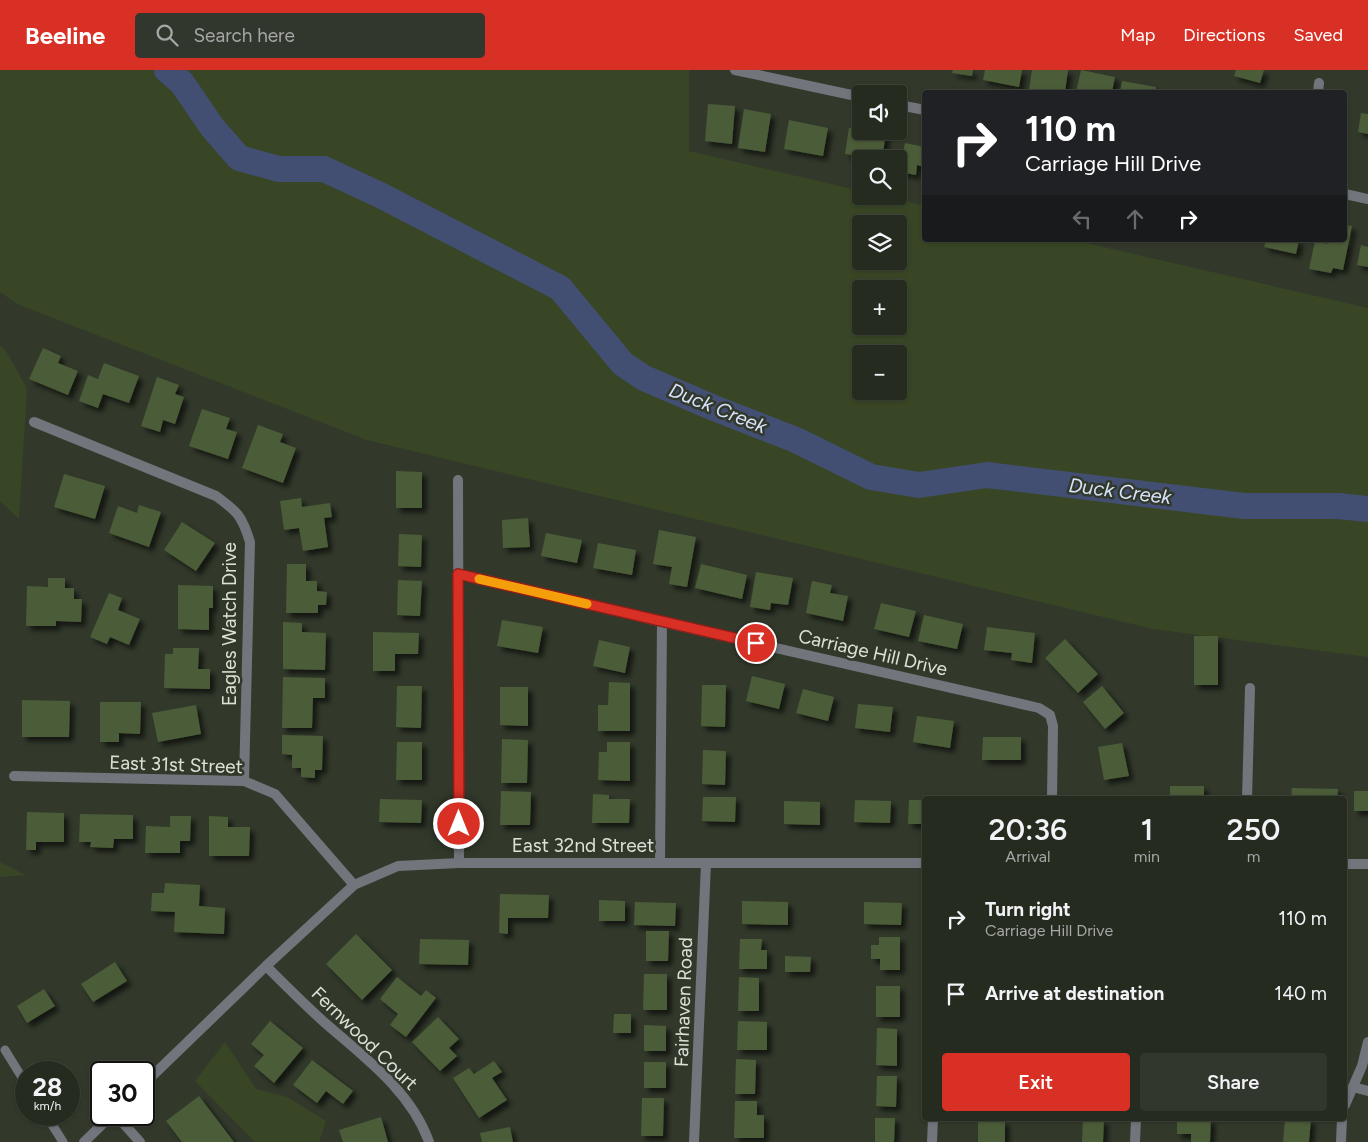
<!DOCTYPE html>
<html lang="en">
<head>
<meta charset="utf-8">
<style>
  :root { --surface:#262b20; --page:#32372d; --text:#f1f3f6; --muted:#a4a7a5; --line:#42473e; --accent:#d93025 }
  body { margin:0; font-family:Figtree,sans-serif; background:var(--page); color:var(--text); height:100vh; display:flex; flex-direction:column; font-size:19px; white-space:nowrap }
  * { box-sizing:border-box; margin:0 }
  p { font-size:16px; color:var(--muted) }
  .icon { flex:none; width:28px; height:28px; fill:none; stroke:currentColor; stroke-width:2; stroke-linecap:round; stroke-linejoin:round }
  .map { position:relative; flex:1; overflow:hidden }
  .details { position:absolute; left:922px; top:726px; width:425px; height:325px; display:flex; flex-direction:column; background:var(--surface); border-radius:5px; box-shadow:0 1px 4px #0004,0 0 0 1px var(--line) }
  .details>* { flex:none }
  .top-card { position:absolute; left:922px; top:20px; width:425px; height:152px; border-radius:5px; box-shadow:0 1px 4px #0004,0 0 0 1px var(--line); background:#202124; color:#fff; overflow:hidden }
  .controls { position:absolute; left:852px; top:15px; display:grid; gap:10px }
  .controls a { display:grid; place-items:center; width:55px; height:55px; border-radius:5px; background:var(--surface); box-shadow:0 1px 4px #0004,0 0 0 1px var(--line); font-size:25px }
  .speed { position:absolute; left:15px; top:991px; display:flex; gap:10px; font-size:25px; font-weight:700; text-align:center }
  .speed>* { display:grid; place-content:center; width:65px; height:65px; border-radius:50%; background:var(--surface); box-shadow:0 1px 4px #0004,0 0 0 1px var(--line); line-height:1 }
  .speed small { font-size:12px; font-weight:400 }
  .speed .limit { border:2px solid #111; border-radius:8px; background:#fff; color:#111 }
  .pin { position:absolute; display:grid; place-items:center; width:42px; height:42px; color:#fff; margin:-21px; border:2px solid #fff; border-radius:50%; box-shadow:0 1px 5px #0007 }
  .me { position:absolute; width:55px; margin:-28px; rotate:0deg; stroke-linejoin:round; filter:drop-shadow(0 0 4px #0008) }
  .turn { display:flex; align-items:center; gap:18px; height:105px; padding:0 20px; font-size:22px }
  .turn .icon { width:65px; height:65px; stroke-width:2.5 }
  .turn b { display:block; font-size:35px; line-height:42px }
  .lanes { display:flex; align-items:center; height:48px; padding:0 20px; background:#0003; justify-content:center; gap:25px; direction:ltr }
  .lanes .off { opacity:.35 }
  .eta { display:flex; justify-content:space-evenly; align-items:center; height:85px; text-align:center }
  .eta b { font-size:30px; font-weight:600; line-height:35px }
  .primary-button { display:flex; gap:10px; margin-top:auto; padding:10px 20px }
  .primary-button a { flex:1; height:58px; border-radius:5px; background:var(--accent); color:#fff; font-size:20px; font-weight:600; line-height:58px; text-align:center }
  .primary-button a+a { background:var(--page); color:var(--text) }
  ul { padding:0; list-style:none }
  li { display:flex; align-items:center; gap:15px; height:75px; padding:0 20px }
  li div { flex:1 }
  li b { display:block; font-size:19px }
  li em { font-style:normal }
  header { display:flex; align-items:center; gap:30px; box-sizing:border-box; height:70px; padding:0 25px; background:var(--accent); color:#fff }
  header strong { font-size:24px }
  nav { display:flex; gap:28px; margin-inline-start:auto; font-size:18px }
  .search { width:350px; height:45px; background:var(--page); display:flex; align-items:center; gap:12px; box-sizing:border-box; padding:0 18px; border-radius:5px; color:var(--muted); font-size:19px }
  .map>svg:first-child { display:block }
</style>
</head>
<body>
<header>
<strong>Beeline</strong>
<div class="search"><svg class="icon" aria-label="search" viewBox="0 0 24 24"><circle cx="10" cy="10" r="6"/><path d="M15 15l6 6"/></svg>Search here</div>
<nav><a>Map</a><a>Directions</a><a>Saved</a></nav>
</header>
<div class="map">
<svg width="1368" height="1072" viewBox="0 0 1368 1072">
  <defs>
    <filter id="shadow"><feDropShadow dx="4.5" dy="4.5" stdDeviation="2.5" flood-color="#0009"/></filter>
  </defs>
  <rect width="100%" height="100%" fill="#32392b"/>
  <path fill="#384625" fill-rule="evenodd" d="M0,0H689V81L861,121V126H884L925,136V170H1073L1368,238V587L1153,559L367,370L17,234L0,222ZM861,154H899V191H861ZM861,219H899V256H861ZM861,284H899V321H861Z
    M0,276L6,281L27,319L19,449L0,431Z
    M0,792L25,805L0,807Z
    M225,972L256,1019L287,1027L326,1051L319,1072H255L195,1011Z"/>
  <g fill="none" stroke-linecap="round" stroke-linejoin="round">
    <path stroke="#424f72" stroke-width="26" d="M167,0L182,13L212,57L239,88L279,99H324L380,125L560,218L623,294L644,308L714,338L796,370L871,407L919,415L987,405L1244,436H1338L1368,439"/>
  </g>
  <path fill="#4b5c37" filter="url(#shadow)" d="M953,0H973L972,6L952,3Z
    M985,0H1022L1019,17L983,10Z
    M1032,0H1068L1065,22H1051L1029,20Z
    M1081,0L1115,7L1112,22H1076Z
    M1236,0H1264L1260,13L1234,6Z
    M1122,11L1156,17L1155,22H1120Z
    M708,34L735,36L732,74L705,71Z
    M744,39L771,44L765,82L738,78Z
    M1361,43L1368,44V64L1358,62Z
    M789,50L828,58L823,86L784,79Z
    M849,58L861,60V61L886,63L882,89L845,84Z
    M905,73L925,77V97L917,95L916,105L899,102Z
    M1345,155L1352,156L1343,200L1333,198L1331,203L1309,199L1315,171L1327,174L1328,170H1345Z
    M1266,170H1299L1296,184L1264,177Z
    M1361,175L1368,177V197L1357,195Z
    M43,278L61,286L58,293L78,301L68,325L29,309Z
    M104,293L139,306L129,333L103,324L98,338L79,331L88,305L98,309Z
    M157,307L179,315L175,324L184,327L175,354L163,350L160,362L141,356Z
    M202,339L230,348L226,359L237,362L228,389L189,376Z
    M258,355L283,364L280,372L296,378L283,413L242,398Z
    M396,401L422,402V438H396Z
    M64,404L105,416L95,449L54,437Z
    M301,428L302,437L330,433L332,447L324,448L328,477L303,481L299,458L284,460L280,431Z
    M139,435L161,442L149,477L109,463L118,436L137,443Z
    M528,448L530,477L503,478L502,450Z
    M182,452L215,473L196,501L164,480Z
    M659,460L696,467L687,517L669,514L672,497L653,494Z
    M546,463L582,470L577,493L541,486Z
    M399,464L422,465L421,497L398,496Z
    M598,473L636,480L632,505L593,498Z
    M287,494H306V511H317V521L327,522L326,535H318V543H286Z
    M701,494L747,505L742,529L695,518Z
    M756,502L793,508L788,535L771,533L770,540L750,537Z
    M48,508H65V518H74V529H82L81,552L56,551V556H26L27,516L48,517Z
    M398,510L422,511L420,546L397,545Z
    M812,511L832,515L830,523L848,526L843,551L806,543Z
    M178,515L213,516V538H209V560L178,559Z
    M109,523L122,528L118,540L140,549L129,575L110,567L107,574L90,567Z
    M881,533L916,541L909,567L874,559Z
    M924,545L963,554L957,579L918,571Z
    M502,550L543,557L538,583L497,576Z
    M283,552L302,553V562L326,563L325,600L283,599Z
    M987,557L1035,563L1032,593L1011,590L1012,583L984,580Z
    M373,562L419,563L418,584H395V601H373Z
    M1194,566H1218V615H1194Z
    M1065,569L1098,604L1078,623L1045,588Z
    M599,570L630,577L625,603L593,596Z
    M173,578H199L198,599H210V619L164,618L165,584H173Z
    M752,606L785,614L779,639L746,631Z
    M283,607L325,608V628H313L312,658H282Z
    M609,612L630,613V661H598V635H608Z
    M702,615H726L725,657L701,656Z
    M397,616H422L421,658L396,657Z
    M1102,616L1124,643L1105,659L1083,632Z
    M500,617H528V656L500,655Z
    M803,619L834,627L828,651L796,643Z
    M22,630L70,631L69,667H22Z
    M100,632H141L140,664L119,663V672H100Z
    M858,634L893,637L890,662L855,658Z
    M196,635L201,664L158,672L152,643Z
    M917,646L954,651L950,678L913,672Z
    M282,665L323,666L322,700H315V708L301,707V698H292V685L282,684Z
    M983,667H1021V690H982Z
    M502,669L528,670L527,713H501Z
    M397,672H422V710H396Z
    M607,672H630V711L598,710L599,682H607Z
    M1122,673L1129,706L1104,710L1098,677Z
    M703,680L726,681L725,715L702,714Z
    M1170,716H1204V729H1170Z
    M1292,718L1338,719L1337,729H1291Z
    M501,721L531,722L530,755H500Z
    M1354,721H1368V741H1354Z
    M593,724L609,725V729H630L629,753H592Z
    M703,727H736L735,752L702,751Z
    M380,729L422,730L421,753L379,752Z
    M855,730L891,731L890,753L854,752Z
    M909,730H925V754H908Z
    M784,731L820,732V755L784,754Z
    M27,742L64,743V772H36V780H26Z
    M80,744L133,745V769H114L113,778L90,777L91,772H79Z
    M170,746H191L190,771H180V783H145L146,756L170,757Z
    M209,746L228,747V757H250L249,786H209Z
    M165,813L200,815L199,836L225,838L224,864L174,862L175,842L151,841L152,823H164Z
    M500,824L549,825L548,848H508V864L499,863Z
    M599,830L625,831V851H599Z
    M742,831L788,832V855L742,854Z
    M635,832L676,833L675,856L634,855Z
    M864,832L902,833L901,855L864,854Z
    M646,861H669L668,891H646Z
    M356,864L392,900L362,930L326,894Z
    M879,867H900V900H880V889H871V875H879Z
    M420,869L469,870L468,895L419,894Z
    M740,869H762L761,880H767V899H739Z
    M785,886L811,887L810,902H785Z
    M115,892L127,911L93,932L81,914Z
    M644,904H667V940H643Z
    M397,907L421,926L426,920L436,928L406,967L390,955L398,944L380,929Z
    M739,907L759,908V941H738Z
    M876,916H900V947H876Z
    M44,919L55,936L27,953L17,936Z
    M614,944H631V963H613Z
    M438,947L459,969L449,978L457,986L440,1001L412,972Z
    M270,951L303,978L274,1013L254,996L264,985L251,974Z
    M738,951L767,952V980H737Z
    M644,955L666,956V981H644Z
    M877,958L897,959V996L876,995Z
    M736,989L756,990L755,1024H735Z
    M312,990L353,1021L343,1034L326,1021L317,1033L293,1015Z
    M494,991L502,1002L492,1008L507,1030L479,1048L453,1008L469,998L474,1004Z
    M644,992H666V1018H644Z
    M877,1006H897L896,1037L876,1036Z
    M199,1026L234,1072H182L166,1051Z
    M642,1028H664L663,1066H641Z
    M735,1031H757V1045H764V1068H734Z
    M381,1047L388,1072H343L339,1060Z
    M875,1048H895L894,1072H875Z
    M1083,1049L1104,1050L1103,1072H1082Z
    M1177,1049H1211L1210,1072H1191V1064H1177Z
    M1285,1049H1311L1309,1072H1283Z
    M978,1050L1005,1051V1072H978Z
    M510,1057L513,1072H482L480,1063Z"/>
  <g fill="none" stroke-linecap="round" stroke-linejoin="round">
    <path stroke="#72757c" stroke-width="9" d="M5,980L26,1014
      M46,1045L63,1072"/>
    <path stroke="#72757c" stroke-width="10" d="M735,0L861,27
      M1318,22L1319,13
      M899,35L925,40
      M1345,124L1368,129
      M34,352L216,426C238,442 242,446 250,472L244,711
      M458,410L459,793
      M458,504L662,552L1039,638L1050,645L1053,656L1052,729
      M14,706L244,711L275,724L354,815
      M1247,729L1250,618
      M660,793L662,552
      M1345,794H1368
      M266,896C285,915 304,934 324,952C364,987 411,1021 429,1072
      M144,1014L266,896L354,815L398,796L459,793H925
      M1353,1017L1368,1021
      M1345,1035L1362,996L1368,972
      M116,1045L140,1072
      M84,1072L112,1045
      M694,1072L706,793
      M932,1072L933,1049
      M1135,1072L1136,1049
      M1341,1072L1342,1049"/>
  </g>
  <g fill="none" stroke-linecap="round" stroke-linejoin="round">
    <defs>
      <path id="route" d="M459,754L458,504L756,573"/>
    </defs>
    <use href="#route" stroke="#8d1f18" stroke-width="12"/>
    <use href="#route" stroke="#d93025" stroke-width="9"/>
    <path stroke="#f59e0b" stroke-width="9" d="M479,509L587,534"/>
  </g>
  <g text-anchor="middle" stroke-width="5" stroke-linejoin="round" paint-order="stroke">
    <g font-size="19" fill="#dde1d8" stroke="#32392b">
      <text transform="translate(229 554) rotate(-90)" y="7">Eagles Watch Drive</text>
      <text transform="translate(873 582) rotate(13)" y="7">Carriage Hill Drive</text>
      <text transform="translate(176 694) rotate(2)" y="7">East 31st Street</text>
      <text x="583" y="782">East 32nd Street</text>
      <text transform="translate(683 932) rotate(-88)" y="7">Fairhaven Road</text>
      <text transform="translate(365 968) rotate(44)" y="7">Fernwood Court</text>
    </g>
    <g font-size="20" font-style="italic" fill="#d7e2fb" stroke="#32392b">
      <text transform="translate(718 338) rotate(22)" y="7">Duck Creek</text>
      <text transform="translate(1120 421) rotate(7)" y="7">Duck Creek</text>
    </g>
  </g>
</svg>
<div class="controls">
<a><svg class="icon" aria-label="sound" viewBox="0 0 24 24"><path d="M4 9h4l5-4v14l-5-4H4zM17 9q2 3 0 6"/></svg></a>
<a><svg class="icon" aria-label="search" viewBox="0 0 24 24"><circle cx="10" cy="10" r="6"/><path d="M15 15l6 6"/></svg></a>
<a><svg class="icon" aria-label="layers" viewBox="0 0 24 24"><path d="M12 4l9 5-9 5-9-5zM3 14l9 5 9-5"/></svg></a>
<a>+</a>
<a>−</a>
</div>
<div class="speed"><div>28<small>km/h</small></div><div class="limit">30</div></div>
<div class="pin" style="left:756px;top:573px;background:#d93025"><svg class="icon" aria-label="arrive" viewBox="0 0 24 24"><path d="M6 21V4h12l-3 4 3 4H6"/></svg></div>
<svg class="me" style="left:459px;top:754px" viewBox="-20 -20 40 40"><circle r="17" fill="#d93025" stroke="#fff" stroke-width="3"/><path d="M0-11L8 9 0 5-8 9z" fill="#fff"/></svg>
<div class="top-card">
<div class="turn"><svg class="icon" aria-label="right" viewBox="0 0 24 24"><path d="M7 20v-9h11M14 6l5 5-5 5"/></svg><div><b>110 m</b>Carriage Hill Drive</div></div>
<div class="lanes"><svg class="icon off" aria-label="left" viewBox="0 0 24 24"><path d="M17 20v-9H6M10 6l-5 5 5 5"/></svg><svg class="icon off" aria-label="ahead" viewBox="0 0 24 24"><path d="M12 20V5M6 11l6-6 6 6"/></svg><svg class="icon" aria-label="right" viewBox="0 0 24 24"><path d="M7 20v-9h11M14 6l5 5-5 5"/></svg></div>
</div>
<section class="details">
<div class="eta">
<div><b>20:36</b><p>Arrival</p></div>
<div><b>1</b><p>min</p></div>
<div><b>250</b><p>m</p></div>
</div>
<ul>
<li><svg class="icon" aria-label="right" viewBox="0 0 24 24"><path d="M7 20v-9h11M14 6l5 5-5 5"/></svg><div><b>Turn right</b><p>Carriage Hill Drive</p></div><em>110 m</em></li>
<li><svg class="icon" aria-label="arrive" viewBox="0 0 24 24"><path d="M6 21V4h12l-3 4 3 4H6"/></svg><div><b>Arrive at destination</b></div><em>140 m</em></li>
</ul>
<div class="primary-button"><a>Exit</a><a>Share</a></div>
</section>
</div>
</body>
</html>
